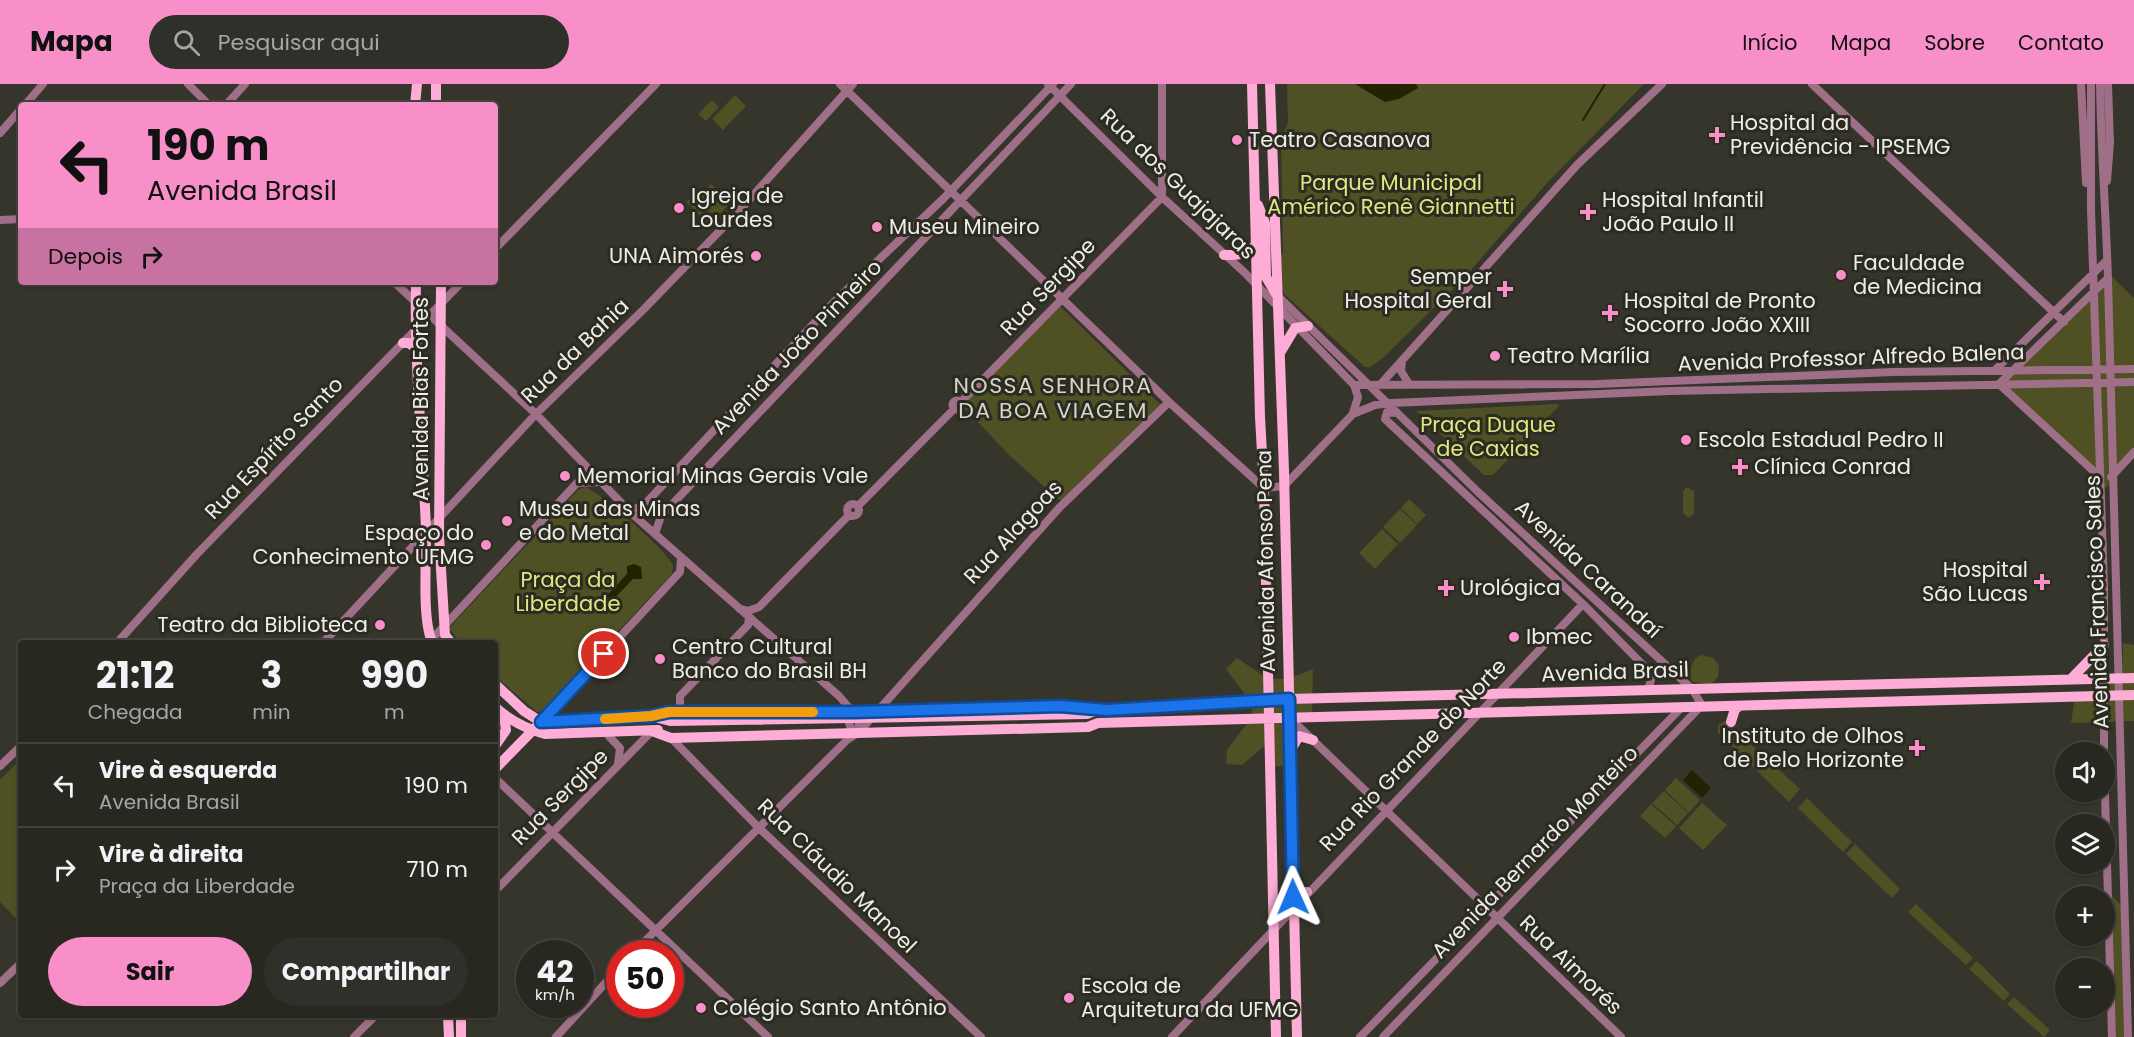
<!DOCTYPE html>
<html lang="pt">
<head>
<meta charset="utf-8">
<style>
  :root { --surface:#282821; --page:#30302a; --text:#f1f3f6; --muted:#a5a6a5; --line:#44443f; --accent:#f98fc9 }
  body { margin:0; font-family:Poppins,sans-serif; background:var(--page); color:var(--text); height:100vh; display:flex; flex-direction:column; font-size:22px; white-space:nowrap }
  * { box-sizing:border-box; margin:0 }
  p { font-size:20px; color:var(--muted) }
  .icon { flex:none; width:33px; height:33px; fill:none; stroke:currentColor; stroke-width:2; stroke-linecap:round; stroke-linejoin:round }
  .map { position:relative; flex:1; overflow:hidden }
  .panel { position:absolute; left:18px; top:556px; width:480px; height:378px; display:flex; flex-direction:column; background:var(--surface); border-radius:6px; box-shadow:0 2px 4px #0004,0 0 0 2px var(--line) }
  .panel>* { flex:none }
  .banner { position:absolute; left:18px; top:18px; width:480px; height:183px; border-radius:6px; box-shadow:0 2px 4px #0004,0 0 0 2px var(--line); background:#f98fc9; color:#111; overflow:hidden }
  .controls { position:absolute; left:2055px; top:658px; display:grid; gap:12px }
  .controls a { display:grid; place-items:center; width:60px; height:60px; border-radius:50%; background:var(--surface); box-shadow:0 2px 4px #0004,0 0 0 2px var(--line); font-size:30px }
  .speed { position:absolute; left:516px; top:856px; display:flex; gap:12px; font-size:30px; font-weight:700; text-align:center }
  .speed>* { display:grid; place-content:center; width:78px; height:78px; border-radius:50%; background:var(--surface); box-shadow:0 2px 4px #0004,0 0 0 2px var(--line); line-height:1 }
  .speed small { font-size:15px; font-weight:400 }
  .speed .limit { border:9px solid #d22; background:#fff; color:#111 }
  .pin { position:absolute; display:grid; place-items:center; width:51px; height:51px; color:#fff; margin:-26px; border:3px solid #fff; border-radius:50%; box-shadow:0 2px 6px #0007 }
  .me { position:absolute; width:66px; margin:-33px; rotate:359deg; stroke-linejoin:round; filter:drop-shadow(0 0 4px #0008) }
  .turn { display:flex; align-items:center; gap:21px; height:126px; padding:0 30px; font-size:27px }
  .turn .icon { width:78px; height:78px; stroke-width:2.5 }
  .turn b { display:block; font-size:42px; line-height:51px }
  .then { display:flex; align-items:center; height:57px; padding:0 30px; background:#0003; gap:12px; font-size:22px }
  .eta { display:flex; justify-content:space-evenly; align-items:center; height:102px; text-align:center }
  .eta b { font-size:36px; font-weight:700; line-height:42px }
  .primary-button { display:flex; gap:12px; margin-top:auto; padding:12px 30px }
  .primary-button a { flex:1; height:69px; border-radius:36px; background:var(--accent); color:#111; font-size:24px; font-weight:700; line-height:69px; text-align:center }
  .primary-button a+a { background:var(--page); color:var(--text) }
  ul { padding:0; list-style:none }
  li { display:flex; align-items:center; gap:18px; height:84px; padding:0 30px; border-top:2px solid var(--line) }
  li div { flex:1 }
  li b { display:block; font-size:22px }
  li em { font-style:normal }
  header { display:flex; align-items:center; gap:36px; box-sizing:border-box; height:84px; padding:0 30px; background:var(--accent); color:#111 }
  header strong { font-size:28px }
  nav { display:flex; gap:33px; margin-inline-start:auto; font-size:21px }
  .search { width:420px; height:54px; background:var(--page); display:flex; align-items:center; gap:15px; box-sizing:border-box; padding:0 21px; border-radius:33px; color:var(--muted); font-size:22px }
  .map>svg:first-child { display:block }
</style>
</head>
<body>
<header>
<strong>Mapa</strong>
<div class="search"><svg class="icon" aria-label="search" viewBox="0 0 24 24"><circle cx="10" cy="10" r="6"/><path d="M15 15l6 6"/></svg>Pesquisar aqui</div>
<nav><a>Início</a><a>Mapa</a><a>Sobre</a><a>Contato</a></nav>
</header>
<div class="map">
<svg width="2134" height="953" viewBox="0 0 2134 953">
  <rect width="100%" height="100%" fill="#35352c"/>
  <path fill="#4f5023" d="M1287,0H1644L1548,98L1463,195L1383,274L1370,283H1365L1284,210L1280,197L1279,173L1283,170L1281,55L1288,39Z
    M735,11L746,22L723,46L712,35Z
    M712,16L719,23L706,37L698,30Z
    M711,100L731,118L710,141L686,118L691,113L695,117Z
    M2108,189L2134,214V373L2106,404L1995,300Z
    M1057,219L1163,323L1067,418L1058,415L1009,371L961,320Z
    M1557,320L1559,322L1493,391H1484L1416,327Z
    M585,403C597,405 665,466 671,478C674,483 673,486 671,491L543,627L537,628L495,592V560L461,559L449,544L578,406Z
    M1686,403L1694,407V430L1689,434L1683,429V408Z
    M1409,415L1426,431L1417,440L1401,424Z
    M1400,425L1417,441L1400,459L1383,443Z
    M1382,445L1398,460L1375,485L1359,469Z
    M2123,559L2134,561V637L2071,639L2075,612L2103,611L2104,595H2122Z
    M1701,571L1713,574L1719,581L1718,593L1711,600L1692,598C1689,587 1690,576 1701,571Z
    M1237,574L1268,595H1288L1313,585L1312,633L1290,634L1292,682H1271L1268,659L1242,681L1226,680L1227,666L1251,634L1252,620L1226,585Z
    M1725,637L1800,705L1789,718L1718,649V641Z
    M21,675V839L0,818V696Z
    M1676,694L1700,716L1689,729L1665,706Z
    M1664,707L1688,729L1677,741L1652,719Z
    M1807,714L1852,758L1843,768L1798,724Z
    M1702,719L1727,741L1703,766L1679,744Z
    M1651,720L1676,742L1665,754L1640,732Z
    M1855,760L1900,805L1892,814L1846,770Z
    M2112,812L2121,821L2124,953H2116Z
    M1916,820L1973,874L1966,881L1908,828Z
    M1977,877L2010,910L2004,917L1969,885Z
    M2014,913L2050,946L2044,953L2007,920Z"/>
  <path fill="#222300" d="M1355,0H1416L1418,4L1399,15L1385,18Z
    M634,480L641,483L642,495H633L602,527L597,522L627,490V482Z
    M1692,686L1711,704L1702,714L1683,696Z"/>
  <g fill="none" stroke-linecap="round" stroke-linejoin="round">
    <path stroke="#222300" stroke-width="2" d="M1583,36L1605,0"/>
    <path stroke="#9f6e87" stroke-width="8" d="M188,0L209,21
      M840,0L1169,318L1264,404L1284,402L1353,330L1375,321L1391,319L1670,307L2134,298
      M1048,0L1162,113L1244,188L1354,301L1358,313L1353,329
      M1812,0L2064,238
      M2081,0L2086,99
      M2091,0V126L2104,502V669
      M2100,0C2101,65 2106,131 2108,196C2114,449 2123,701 2128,953
      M25,21L43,0
      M226,21L245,0
      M0,49L21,25
      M2107,97L2110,59L2108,0
      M0,136L21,135
      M495,165L656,0
      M394,198L536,330L630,428L839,612L859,635L858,649
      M1276,210L1478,408L1692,605L1700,618V623L1383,953
      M1402,277L1401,287L1409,300
      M1995,286L2106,177
      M1999,300L2108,194
      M1999,300L2100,393
      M1354,301L1597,300L1893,288L2134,285
      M1380,301L1577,81L1662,0
      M952.5 321a4.5 4.5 0 1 1 9 0a4.5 4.5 0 1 1-9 0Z
      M961,318L1162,113V0
      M1397,329L1387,328L1385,335L1585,522L1643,581L1651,596L1648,606
      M2111,393L2134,368
      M847 426a6 6 0 1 1 12 0a6 6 0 1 1-12 0Z
      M858,422L954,325
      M630,428L646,419L834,218L943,115L1053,0
      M655,450L661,432L1071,0
      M740,525L748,527L759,523L849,431
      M431,556L577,399L599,398
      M116,560L197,470L462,198
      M322,560L536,330L644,225L739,127L853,0
      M684,627L680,621V612L748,541L749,534
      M1290,634L1621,953
      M541,638L680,488L681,474
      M605,648L620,664L618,680
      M671,654L759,744L981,953
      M847,656L858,649L1059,424L1169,318
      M2104,676L2112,953
      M0,682L21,662
      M495,694L768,953
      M2085,784L2099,780
      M495,807L652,647
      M632,870L847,656L852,649L848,635
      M0,899L21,879
      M354,953L375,932
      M556,953L620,883
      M1172,953L1583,520
      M1360,953L1681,624"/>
    <path stroke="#fdadd6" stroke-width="10" d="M436,0V21
      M1252,0L1260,333L1264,404L1276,953
      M1270,0L1284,387L1297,953
      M415,21L417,0
      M1258,121L1265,139L1266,193L1276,210
      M1224,171C1238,171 1249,172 1257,158
      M416,198C414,281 423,363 426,446C427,474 421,536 433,560
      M441,198L439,452L445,551L452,560
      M403,259H409L415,264
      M1280,269L1295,244L1308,242
      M2071,595L2104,561
      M495,600L524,627L541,638
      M495,623C509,636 527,645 545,650L658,646
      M876,627L1060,622H1086L1098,626
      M651,632L670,637L1087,630L1098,626L1289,615L2134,594
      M541,638L651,632L669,628H858
      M1731,638L1735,625L1740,622
      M652,647L671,654L1088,643L1098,639L2134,611
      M495,662L506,646L504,632
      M1292,664L1299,652L1313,656
      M495,685L537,642
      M1293,804L1301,809L1307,808
      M448,932L449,953
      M461,932V953"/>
  </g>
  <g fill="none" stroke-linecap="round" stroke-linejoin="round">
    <defs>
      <path id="route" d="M604,570L541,638L651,632L669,628H854L1060,622L1107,626L1289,615L1293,813"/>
    </defs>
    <use href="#route" stroke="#114b97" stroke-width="15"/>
    <use href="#route" stroke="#1a73e8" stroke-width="10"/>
    <path stroke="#f59e0b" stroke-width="10" d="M605,635L651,632L669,628H813"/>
  </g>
  <g fill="#f98fc9" stroke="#2b2b22" stroke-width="2">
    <path d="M1714 42h6v6h6v6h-6v6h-6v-6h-6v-6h6z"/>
    <circle cx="1237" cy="56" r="6"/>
    <circle cx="679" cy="124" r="6"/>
    <path d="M1585 119h6v6h6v6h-6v6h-6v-6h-6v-6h6z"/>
    <circle cx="877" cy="143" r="6"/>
    <circle cx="756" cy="172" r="6"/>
    <circle cx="1841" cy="191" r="6"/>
    <path d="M1502 196h6v6h6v6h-6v6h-6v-6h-6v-6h6z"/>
    <path d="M1607 220h6v6h6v6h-6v6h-6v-6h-6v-6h6z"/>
    <circle cx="1495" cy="272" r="6"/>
    <circle cx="1686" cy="356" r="6"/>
    <path d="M1737 374h6v6h6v6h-6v6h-6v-6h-6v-6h6z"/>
    <circle cx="565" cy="392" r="6"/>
    <circle cx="507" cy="437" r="6"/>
    <circle cx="486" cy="461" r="6"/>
    <path d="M2039 489h6v6h6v6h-6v6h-6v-6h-6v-6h6z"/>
    <path d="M1443 495h6v6h6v6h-6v6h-6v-6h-6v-6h6z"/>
    <circle cx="380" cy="541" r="6"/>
    <circle cx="1514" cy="553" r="6"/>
    <circle cx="660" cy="575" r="6"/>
    <path d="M1914 655h6v6h6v6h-6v6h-6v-6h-6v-6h6z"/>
    <circle cx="1069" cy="914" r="6"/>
    <circle cx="701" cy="924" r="6"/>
  </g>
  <g text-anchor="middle" stroke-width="6" stroke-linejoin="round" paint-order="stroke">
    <g font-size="21" fill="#eeeee8" stroke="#2b2b22" text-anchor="start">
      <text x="1730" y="46">Hospital da<tspan x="1730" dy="24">Previdência - IPSEMG</tspan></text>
      <text x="1249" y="63">Teatro Casanova</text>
      <text x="691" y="119">Igreja de<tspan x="691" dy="24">Lourdes</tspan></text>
      <text x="1602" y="123">Hospital Infantil<tspan x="1602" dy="24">João Paulo II</tspan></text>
      <text x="889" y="150">Museu Mineiro</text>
      <text x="744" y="179" text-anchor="end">UNA Aimorés</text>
      <text x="1853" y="186">Faculdade<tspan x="1853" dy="24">de Medicina</tspan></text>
      <text x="1492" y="200" text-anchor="end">Semper<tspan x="1492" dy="24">Hospital Geral</tspan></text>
      <text x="1624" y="224">Hospital de Pronto<tspan x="1624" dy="24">Socorro João XXIII</tspan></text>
      <text x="1507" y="279">Teatro Marília</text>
      <text x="1698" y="363">Escola Estadual Pedro II</text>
      <text x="1754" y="390">Clínica Conrad</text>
      <text x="577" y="399">Memorial Minas Gerais Vale</text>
      <text x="519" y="432">Museu das Minas<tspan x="519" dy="24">e do Metal</tspan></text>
      <text x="474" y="456" text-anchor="end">Espaço do<tspan x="474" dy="24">Conhecimento UFMG</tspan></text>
      <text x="2028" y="493" text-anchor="end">Hospital<tspan x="2028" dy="24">São Lucas</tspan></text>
      <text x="1460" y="511">Urológica</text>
      <text x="368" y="548" text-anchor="end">Teatro da Biblioteca</text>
      <text x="1526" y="560">Ibmec</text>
      <text x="672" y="570">Centro Cultural<tspan x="672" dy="24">Banco do Brasil BH</tspan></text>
      <text x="1904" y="659" text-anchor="end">Instituto de Olhos<tspan x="1904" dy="24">de Belo Horizonte</tspan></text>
      <text x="1081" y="909">Escola de<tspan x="1081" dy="24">Arquitetura da UFMG</tspan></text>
      <text x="713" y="931">Colégio Santo Antônio</text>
    </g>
    <g font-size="21" fill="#e2e67f" stroke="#2b2b22">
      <text x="1391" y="106">Parque Municipal<tspan x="1391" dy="24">Américo Renê Giannetti</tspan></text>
      <text x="1488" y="348">Praça Duque<tspan x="1488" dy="24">de Caxias</tspan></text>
      <text x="568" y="503">Praça da<tspan x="568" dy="24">Liberdade</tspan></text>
    </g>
    <g font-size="21" fill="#eeeee8" stroke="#2b2b22">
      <text transform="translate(1178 100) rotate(44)" y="7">Rua dos Guajajaras</text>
      <text transform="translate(1048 203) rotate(-46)" y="7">Rua Sergipe</text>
      <text transform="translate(797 263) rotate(-46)" y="7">Avenida João Pinheiro</text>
      <text transform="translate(575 267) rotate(-44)" y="7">Rua da Bahia</text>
      <text transform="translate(1851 274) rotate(-2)" y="7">Avenida Professor Alfredo Balena</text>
      <text transform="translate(421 315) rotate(-90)" y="7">Avenida Bias Fortes</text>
      <text transform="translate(274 364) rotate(-46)" y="7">Rua Espírito Santo</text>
      <text transform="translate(1013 448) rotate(-47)" y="7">Rua Alagoas</text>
      <text transform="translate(1266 477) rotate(-91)" y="7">Avenida Afonso Pena</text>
      <text transform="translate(1588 485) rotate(43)" y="7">Avenida Carandaí</text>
      <text transform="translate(2097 518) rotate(-92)" y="7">Avenida Francisco Sales</text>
      <text transform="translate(1615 588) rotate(-2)" y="7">Avenida Brasil</text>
      <text transform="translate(1413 671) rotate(-46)" y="7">Rua Rio Grande do Norte</text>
      <text transform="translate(560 713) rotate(-45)" y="7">Rua Sergipe</text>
      <text transform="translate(1535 768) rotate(-46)" y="7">Avenida Bernardo Monteiro</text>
      <text transform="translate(837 792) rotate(44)" y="7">Rua Cláudio Manoel</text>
      <text transform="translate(1571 881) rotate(44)" y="7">Rua Aimorés</text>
    </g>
    <g font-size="22" letter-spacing="1.5" fill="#d5d6ca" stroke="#2b2b22">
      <text x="1053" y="309">NOSSA SENHORA<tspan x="1053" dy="25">DA BOA VIAGEM</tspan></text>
    </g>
  </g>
</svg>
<div class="controls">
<a><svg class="icon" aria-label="sound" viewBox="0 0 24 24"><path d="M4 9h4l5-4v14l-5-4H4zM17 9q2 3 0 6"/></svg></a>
<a><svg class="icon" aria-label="layers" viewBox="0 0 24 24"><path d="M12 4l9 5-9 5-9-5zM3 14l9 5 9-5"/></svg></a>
<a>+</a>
<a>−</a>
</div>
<div class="speed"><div>42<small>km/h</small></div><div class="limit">50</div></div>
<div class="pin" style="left:604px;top:570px;background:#d93025"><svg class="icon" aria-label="arrive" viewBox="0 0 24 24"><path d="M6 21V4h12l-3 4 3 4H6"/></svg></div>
<svg class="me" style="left:1293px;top:813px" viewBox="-20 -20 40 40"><path d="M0-17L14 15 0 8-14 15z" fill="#1a73e8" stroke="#fff" stroke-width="4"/></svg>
<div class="banner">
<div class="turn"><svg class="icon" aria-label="left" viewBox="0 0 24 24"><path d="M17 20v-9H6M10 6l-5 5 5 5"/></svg><div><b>190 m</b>Avenida Brasil</div></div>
<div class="then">Depois<svg class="icon" aria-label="right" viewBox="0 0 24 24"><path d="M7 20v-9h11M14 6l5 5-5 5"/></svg></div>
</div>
<section class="panel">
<div class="eta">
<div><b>21:12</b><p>Chegada</p></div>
<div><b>3</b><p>min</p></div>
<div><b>990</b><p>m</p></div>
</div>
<ul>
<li><svg class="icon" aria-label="left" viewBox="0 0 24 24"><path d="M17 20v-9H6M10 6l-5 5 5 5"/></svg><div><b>Vire à esquerda</b><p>Avenida Brasil</p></div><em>190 m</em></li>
<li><svg class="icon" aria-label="right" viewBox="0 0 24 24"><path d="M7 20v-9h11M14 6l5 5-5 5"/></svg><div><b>Vire à direita</b><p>Praça da Liberdade</p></div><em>710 m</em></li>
</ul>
<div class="primary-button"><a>Sair</a><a>Compartilhar</a></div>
</section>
</div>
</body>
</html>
